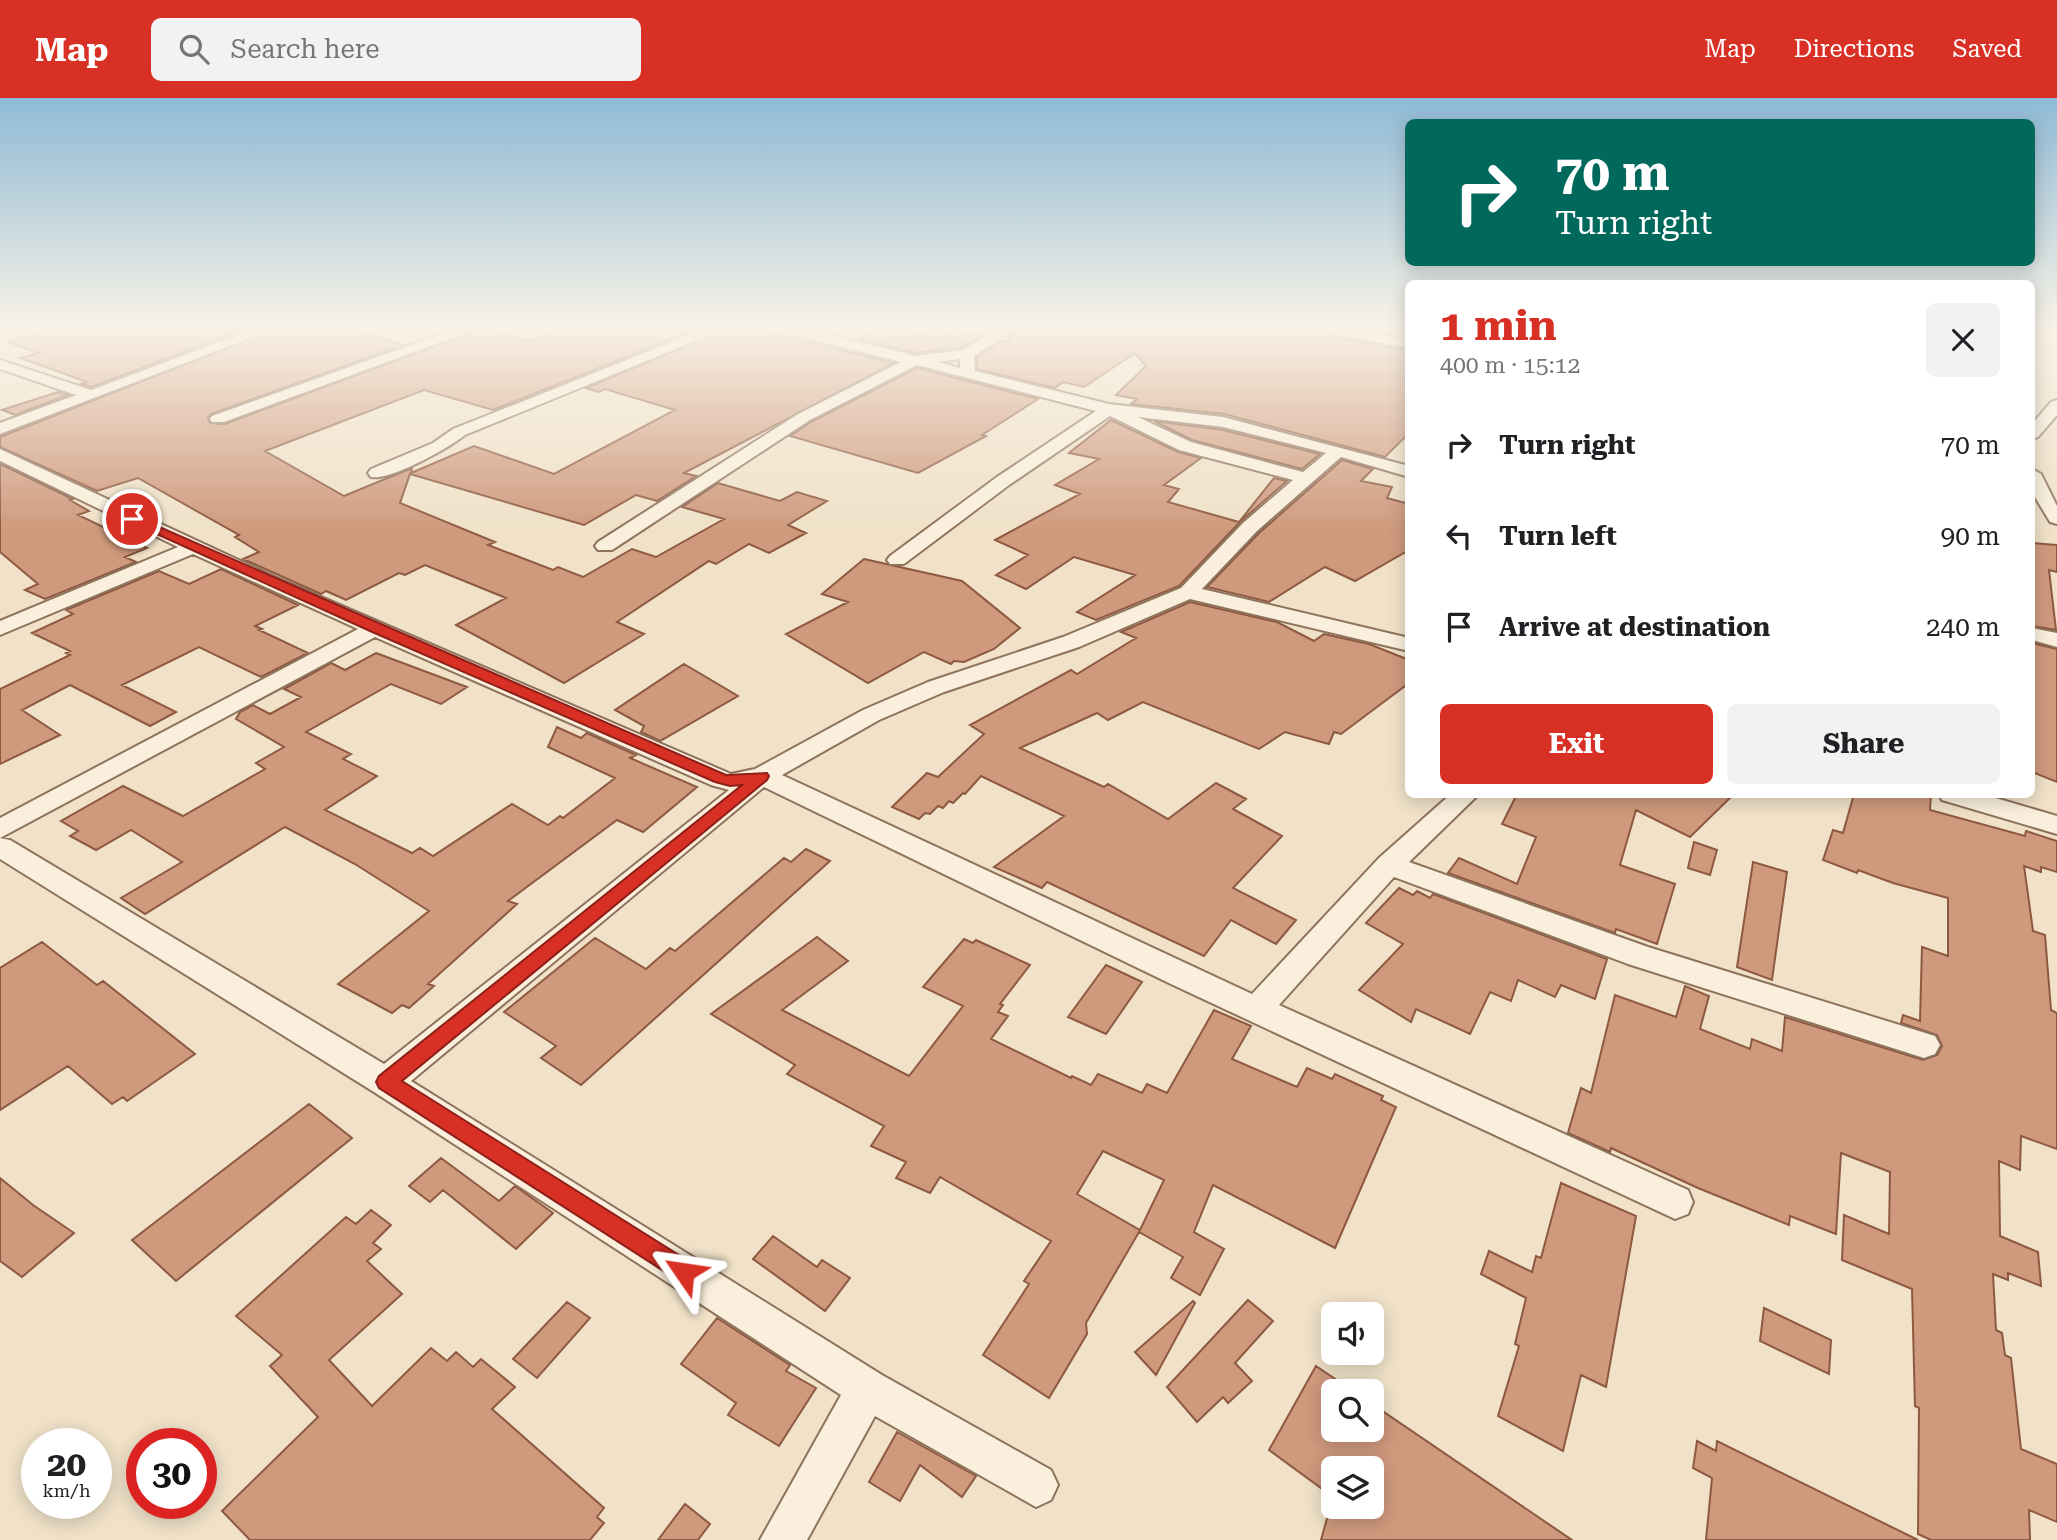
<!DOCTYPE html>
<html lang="en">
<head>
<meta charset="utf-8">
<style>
  :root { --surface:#fff; --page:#f2f2f2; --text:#202124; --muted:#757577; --accent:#d93025 }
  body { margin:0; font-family:"Roboto Serif",serif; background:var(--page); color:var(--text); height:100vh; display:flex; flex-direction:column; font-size:26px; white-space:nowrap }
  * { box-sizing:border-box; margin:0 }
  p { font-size:23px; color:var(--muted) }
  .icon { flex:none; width:38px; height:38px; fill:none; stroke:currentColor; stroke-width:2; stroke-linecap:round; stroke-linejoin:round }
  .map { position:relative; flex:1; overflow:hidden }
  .side { position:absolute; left:1405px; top:182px; width:630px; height:518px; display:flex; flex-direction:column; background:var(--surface); border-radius:10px; box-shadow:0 4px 18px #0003 }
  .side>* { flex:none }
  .banner { position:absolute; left:1405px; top:21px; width:630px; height:147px; border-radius:10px; box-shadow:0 4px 18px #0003; background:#00695c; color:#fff; overflow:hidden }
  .controls { position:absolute; left:1321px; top:1204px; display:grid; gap:14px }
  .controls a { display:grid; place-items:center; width:63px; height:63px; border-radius:10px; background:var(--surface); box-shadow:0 4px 18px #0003; font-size:35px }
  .speed { position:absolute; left:21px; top:1330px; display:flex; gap:14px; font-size:35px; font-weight:700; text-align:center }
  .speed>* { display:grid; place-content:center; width:91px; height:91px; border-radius:50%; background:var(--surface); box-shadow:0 4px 18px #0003; line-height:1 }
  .speed small { font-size:18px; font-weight:400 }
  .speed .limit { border:10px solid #d22; background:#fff; color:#111 }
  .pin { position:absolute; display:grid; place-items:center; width:60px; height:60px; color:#fff; margin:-30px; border:4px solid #fff; border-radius:50%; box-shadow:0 2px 7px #0007 }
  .me { position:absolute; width:77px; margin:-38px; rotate:302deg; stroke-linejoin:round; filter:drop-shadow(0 0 5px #0008) }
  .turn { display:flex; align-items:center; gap:24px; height:147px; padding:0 35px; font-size:32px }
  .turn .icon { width:91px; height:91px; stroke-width:2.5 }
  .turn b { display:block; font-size:49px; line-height:60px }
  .round { display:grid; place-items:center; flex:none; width:74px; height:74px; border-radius:10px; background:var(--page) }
  .headline { display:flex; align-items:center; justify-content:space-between; height:119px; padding:0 35px }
  h1 { font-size:42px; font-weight:700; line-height:52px; color:var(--accent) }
  .button { display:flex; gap:14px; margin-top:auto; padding:14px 35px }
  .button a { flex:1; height:80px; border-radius:10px; background:var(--accent); color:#fff; font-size:28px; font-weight:700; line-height:80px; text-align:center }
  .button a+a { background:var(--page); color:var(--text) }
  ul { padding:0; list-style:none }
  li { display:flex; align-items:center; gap:21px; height:91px; padding:0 35px }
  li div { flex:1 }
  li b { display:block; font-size:26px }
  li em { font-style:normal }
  header { display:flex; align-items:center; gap:42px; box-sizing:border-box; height:98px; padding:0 35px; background:var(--accent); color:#fff }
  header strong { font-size:33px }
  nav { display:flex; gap:38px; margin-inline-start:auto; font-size:24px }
  .search { width:490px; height:63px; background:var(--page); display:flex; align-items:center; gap:18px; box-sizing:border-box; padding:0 24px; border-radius:10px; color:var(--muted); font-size:26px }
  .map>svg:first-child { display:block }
</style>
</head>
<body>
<header>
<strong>Map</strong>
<div class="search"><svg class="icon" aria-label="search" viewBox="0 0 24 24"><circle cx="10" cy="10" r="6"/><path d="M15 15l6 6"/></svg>Search here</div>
<nav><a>Map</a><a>Directions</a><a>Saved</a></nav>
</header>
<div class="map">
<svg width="2057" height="1442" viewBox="0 0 2057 1442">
  <rect width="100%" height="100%" fill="#f0e1c8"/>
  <path fill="#cf997d" stroke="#8d5941" stroke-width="2" fill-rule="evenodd" d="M49,232H243L91,289L81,286L87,284L20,260L39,255L8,244Z
    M273,232H355L404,247L211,316L208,320L210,325L225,326L478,232H491L527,243L558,232H694L493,312L424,292L265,353L344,398L412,370L411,375L474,348L554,376L675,312L605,291L599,294L586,290L724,232H758L894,265L684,375L696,378L657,403L636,397L584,427L410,376L400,405L495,444L488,447L553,472L558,469L583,479L632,451L656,459L724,421L682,409L718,385L780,403L797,394L827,403L788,427L806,435L769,455L749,446L716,466L709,463L617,524L644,536L564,585L456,527L506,500L425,467L405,477L399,475L346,502L326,493L321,496L243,461L259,454L235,439L239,437L138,380L97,393L0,349V339Z
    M882,232H899L939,241L955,233L981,238L962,249L916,255L858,241Z
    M1016,232H1323L1333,239L1409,253V335L1385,359L1224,316L1131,306L1137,301L1116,297L1146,268L1135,255L1084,289L1063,284L1055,290L977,271V259L1002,243L1009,244V238Z
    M917,270L1038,301L982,337L986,338L918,375L790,338L811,324Z
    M58,294L68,297L15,317L2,312Z
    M1111,322L1178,354L1201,360L1164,387L1179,391L1168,404L1239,424L1274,380L1287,383L1241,423L1179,488L1096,522L1077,514L1135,477L1074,459L1026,491L996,477L1028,457L995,442L1080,396L1055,387L1099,361L1069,355Z
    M1154,323L1223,332L1320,356L1302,371L1192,342Z
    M1342,362L1373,371L1361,383L1392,389L1387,400L1409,406V452L1355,483L1325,469L1269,504L1207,489L1259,435Z
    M0,366L73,401L70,402L89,413L78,417L147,450L125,459L136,464L45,501L25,492L38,486L0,454Z
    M2032,445L2057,447V474L2049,472L2056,532L2032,528V469H2035L2032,468Z
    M864,461L962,483L1020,530L994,551L964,564L954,563L951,566L924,554L868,585L786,536L848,504L822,496Z
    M221,471L298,507L255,528L262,531L259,532L308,555L261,579L199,549L122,587L176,614L150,628L70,587L22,612L60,637L0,666V591L70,557L66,555L70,553L32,535L73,516L66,512L159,473L189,486Z
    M1190,504L1277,524L1314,543L1324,536L1369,546L1409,562V585L1341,636L1334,634L1329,646L1285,634L1259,651L1143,604L1108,622L1097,615L1020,650L1104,689L1108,686L1168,721L1216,685L1246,701L1233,711L1282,738L1233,790L1296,822L1276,846L1231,822L1204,858L1047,784L1042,790L994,769L1064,718L981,678L965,696L963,695L953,705L949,703L943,710L938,708L930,716L925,715L919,721L892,709L927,675L938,679L984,636L970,627L1071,572L1077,576L1136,540L1121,534Z
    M2032,545L2057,551V684L2032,674Z
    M376,555L467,589L441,606L391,586L306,634L351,656L343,661L377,678L325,712L412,755L420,750L433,758L512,706L548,727L560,718L563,720L615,680L548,649L557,629L581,640L587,635L636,657L630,660L697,689L643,734L617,722L508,803L517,806L428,886L434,888L409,910L402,907L392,915L338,886L429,813L355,766L285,729L145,816L121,800L182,764L131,732L96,752L70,738L78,733L61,723L123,688L183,718L265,671L256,665L284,649L236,621L240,614L253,607L270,616L301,599L284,591L331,565L345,572Z
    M684,566L738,598L660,643L641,634L644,628L615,612Z
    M1517,696H1734L1690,739L1636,712L1620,767L1675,786L1657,846L1616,831L1615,835L1448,775L1459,760L1517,786L1536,739L1502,726Z
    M1854,696H1931L1930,712L2025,738L2026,733L2057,743V774L2041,769V774L2024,768L2033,833L2045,837L2051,912L2057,915V1051L2021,1038L2020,1072L1999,1063L2000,1138L2038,1154L2041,1188L2008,1175V1182L1993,1176L1996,1232L2002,1235L2005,1257L2011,1260L2021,1351L2057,1366V1424L2029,1412L2030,1442H1931L1918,1436L1919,1310L1915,1308L1912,1191L1842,1162L1844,1117L1889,1136L1890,1074L1841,1055L1836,1136L1790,1118L1789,1127L1698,1090L1611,1050L1610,1054L1568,1035L1581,990L1591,995L1615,897L1676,919L1685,888L1709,898L1700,931L1750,951L1752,941L1782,953L1785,919L1923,962L1937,957L1942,948L1937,937L1901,925L1903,917L1920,923L1922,849L1948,858V800L1893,785L1858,772L1857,775L1823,762L1833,732L1843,735Z
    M1694,744L1717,752L1710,777L1688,770Z
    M806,751L830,763L581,987L541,960L556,948L504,914L595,840L646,871L670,850L675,853L784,760L791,764Z
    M1753,764L1787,774L1772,882L1737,869Z
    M1399,790L1413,797L1417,793L1430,800L1433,796L1607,861L1595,901L1561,887L1555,899L1518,882L1511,903L1490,894L1470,936L1416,911L1411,924L1359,892L1403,846L1366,825Z
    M817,839L848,863L782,912L909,978L963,908L923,889L964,841L973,845L976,842L1030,867L1000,906L1003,907L998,914L1008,918L991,941L1071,980L1072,978L1091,987L1098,976L1142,995L1147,986L1167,995L1214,912L1251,928L1232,961L1297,989L1307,970L1332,981L1335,976L1383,998L1381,1002L1396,1009L1335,1150L1213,1087L1194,1134L1224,1151L1200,1197L1171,1180L1183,1159L1139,1134L1086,1225L1087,1236L1049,1300L983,1257L1029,1186L1024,1183L1051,1143L940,1079L930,1095L896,1080L906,1064L871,1048L884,1028L787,976L795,967L711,916ZM1103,1053L1164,1082L1140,1132L1077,1096Z
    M42,844L97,887L103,883L195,956L127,1003L123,999L112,1006L68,968L0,1012V870Z
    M1106,867L1142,884L1106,936L1068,919Z
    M309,1006L352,1040L176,1183L132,1142Z
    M441,1060L499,1103L515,1088L553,1115L516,1151L443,1092L430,1104L409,1088Z
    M0,1080L33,1107L74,1135L22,1179L0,1163Z
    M1561,1085L1636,1118L1606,1289L1581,1277L1563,1353L1498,1318L1519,1248L1515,1246L1526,1200L1481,1176L1489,1153L1532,1174L1536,1158L1541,1160Z
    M371,1112L391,1127L373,1145L381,1151L367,1163L402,1196L329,1262L372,1308L431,1250L447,1263L456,1254L473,1269L481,1261L515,1289L492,1311L604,1410L597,1419L604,1425L590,1442H250L222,1413L318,1319L270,1268L282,1257L236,1218L346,1119L356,1126Z
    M773,1138L817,1169L822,1162L850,1180L825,1213L753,1161Z
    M1248,1202L1273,1223L1235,1265L1252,1283L1228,1305L1223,1299L1197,1324L1167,1289Z
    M1193,1203L1195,1205L1156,1277L1135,1254Z
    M567,1204L590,1220L537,1280L513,1261Z
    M1764,1210L1831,1242L1829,1276L1760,1243Z
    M717,1220L790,1267L786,1273L816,1290L779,1348L728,1317L736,1305L681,1266Z
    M1316,1268L1353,1293H1334V1332H1372V1306L1572,1442H1321L1333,1399L1269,1352ZM1334,1370H1372V1409H1334Z
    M897,1334L976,1378L962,1399L920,1367L900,1403L869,1384Z
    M1697,1343L1716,1353L1717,1343L1918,1442H1706L1712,1380L1693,1370Z
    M685,1406L710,1426L698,1442H658Z"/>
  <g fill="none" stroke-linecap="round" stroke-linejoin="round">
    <defs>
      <path id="street" d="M251,232H271L0,336V325L76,297L0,271V262L91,292Z
        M453,232H474L224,324H212L210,321L212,318Z
        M702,232H722L465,337C449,350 390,383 371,379L368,375L371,371L433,345L453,331Z
        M785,232H809L916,258L963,252L996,232H1013L974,258L975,273L1109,306L1223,319L1409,368V379L1341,359L1257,433L1202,491L1409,540V553L1190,501L1079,549L944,594L879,622L782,677L1252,896L1379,760L1451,696H1479L1409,764L1648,849L1935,938L1940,947L1935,956L1924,960L1628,866L1394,779L1279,907L1688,1092L1693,1104L1688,1116L1675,1121L1173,887L764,689L411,983L882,1277L1051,1372L1058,1387L1051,1402L1036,1409L875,1318L807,1442H760L841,1297L374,994L0,761V720L358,531L193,456L0,537V523L178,449L0,363V351L275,479L731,676L755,671L863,612L928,584L1063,539L1181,490L1243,425L1293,382L1179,352L1110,318L1009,387L904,466H890L887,462L890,458L997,379L1096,313L917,267L810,322L612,452H598L595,448L598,444L798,316L901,264L787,235ZM960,261V270L939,264ZM1138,319L1223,329L1326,355L1303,374L1191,344ZM375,539L711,687L729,692L384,966L10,742L0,740Z
        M1326,232H1357L1409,242V250L1333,236Z
        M2057,302V317L2038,339L2032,341V326L2051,304Z
        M2032,371L2041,376L2057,408V426L2050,424L2032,394Z
        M2032,530L2057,535V549L2032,542Z
        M1939,696H1982L2057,718V736L1942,702Z"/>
    </defs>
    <use href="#street" stroke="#8d725c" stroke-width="4"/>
    <use href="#street" fill="#faefdc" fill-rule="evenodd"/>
  </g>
  <linearGradient id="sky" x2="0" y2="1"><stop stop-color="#8fbad6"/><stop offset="0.53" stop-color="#f8f2e6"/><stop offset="1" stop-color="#f8f2e6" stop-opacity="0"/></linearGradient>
  <rect width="2057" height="434" fill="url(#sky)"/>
  <path fill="#d93025" stroke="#8d1f18" stroke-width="2" d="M132,417L726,677L767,675L769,678L767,682L402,983L693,1166L696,1174L693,1181L684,1185L676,1181L379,990L376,984L379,978L742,687L730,688L715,684L370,533L128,423L126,421Z"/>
</svg>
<div class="controls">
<a><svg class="icon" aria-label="sound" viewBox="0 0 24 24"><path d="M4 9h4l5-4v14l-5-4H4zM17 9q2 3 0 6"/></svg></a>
<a><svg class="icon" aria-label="search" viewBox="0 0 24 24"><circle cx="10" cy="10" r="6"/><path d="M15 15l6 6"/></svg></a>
<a><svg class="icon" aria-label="layers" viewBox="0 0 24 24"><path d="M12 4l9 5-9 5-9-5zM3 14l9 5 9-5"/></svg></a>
</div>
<div class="speed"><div>20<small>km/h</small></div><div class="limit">30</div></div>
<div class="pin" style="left:132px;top:421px;background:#d93025"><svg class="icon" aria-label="arrive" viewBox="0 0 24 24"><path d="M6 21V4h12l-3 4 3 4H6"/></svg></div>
<svg class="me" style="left:684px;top:1174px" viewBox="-20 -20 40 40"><path d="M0-17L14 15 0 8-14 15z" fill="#d93025" stroke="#fff" stroke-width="4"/></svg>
<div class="banner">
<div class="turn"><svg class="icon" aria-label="right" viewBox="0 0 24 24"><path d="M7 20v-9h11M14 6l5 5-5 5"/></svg><div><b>70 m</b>Turn right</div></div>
</div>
<section class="side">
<div class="headline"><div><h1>1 min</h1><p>400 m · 15:12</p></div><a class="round"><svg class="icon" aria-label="close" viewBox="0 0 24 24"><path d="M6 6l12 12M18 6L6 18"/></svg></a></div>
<ul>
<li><svg class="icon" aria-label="right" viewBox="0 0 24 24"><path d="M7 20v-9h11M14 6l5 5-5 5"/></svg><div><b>Turn right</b></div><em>70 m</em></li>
<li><svg class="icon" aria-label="left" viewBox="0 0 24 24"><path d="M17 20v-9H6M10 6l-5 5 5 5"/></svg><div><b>Turn left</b></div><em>90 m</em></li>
<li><svg class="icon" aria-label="arrive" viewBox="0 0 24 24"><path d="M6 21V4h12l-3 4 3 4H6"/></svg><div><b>Arrive at destination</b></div><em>240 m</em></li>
</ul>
<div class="button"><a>Exit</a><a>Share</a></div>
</section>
</div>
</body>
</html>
